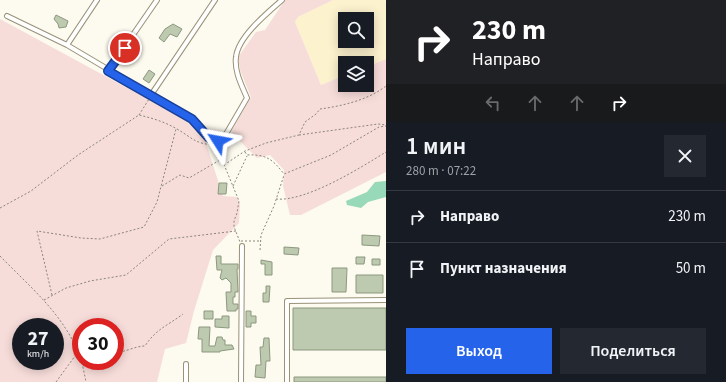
<!DOCTYPE html>
<html lang="ru">
<head>
<meta charset="utf-8">
<style>
  :root { --surface:#171b24; --page:#242831; --text:#f1f3f6; --muted:#9ea1a6; --line:#363941; --accent:#2563eb }
  body { margin:0; font-family:"Source Sans 3",sans-serif; background:var(--page); color:var(--text); height:100vh; display:flex; flex-direction:column; font-size:15px; white-space:nowrap }
  * { box-sizing:border-box; margin:0 }
  p { font-size:13px; color:var(--muted) }
  .icon { flex:none; width:22px; height:22px; fill:none; stroke:currentColor; stroke-width:2; stroke-linecap:round; stroke-linejoin:round }
  .map { position:relative; flex:1; overflow:hidden }
  .sheet { display:flex; flex-direction:column; background:var(--surface); width:340px }
  .sheet>* { flex:none }
  .guide { background:#202124; color:#fff; overflow:hidden }
  .controls { position:absolute; left:338px; top:12px; display:grid; gap:8px }
  .controls a { display:grid; place-items:center; width:36px; height:36px; border-radius:0px; background:var(--surface); box-shadow:0 2px 10px #0003; font-size:20px }
  .speed { position:absolute; left:12px; top:318px; display:flex; gap:8px; font-size:20px; font-weight:700; text-align:center }
  .speed>* { display:grid; place-content:center; width:52px; height:52px; border-radius:50%; background:var(--surface); box-shadow:0 2px 10px #0003; line-height:1 }
  .speed small { font-size:10px; font-weight:400 }
  .speed .limit { border:6px solid #d22; background:#fff; color:#111 }
  .pin { position:absolute; display:grid; place-items:center; width:34px; height:34px; color:#fff; margin:-17px; border:2px solid #fff; border-radius:50%; box-shadow:0 1px 4px #0007 }
  .me { position:absolute; width:44px; margin:-22px; rotate:304deg; stroke-linejoin:round; filter:drop-shadow(0 0 3px #0008) }
  .turn { display:flex; align-items:center; gap:14px; height:84px; padding:0 20px; font-size:18px }
  .turn .icon { width:52px; height:52px; stroke-width:2.5 }
  .turn b { display:block; font-size:28px; line-height:34px }
  .lanes { display:flex; align-items:center; height:38px; padding:0 20px; background:#0003; justify-content:center; gap:20px; direction:ltr }
  .lanes .off { opacity:.35 }
  .round { display:grid; place-items:center; flex:none; width:42px; height:42px; border-radius:0px; background:var(--page) }
  .overview { display:flex; align-items:center; justify-content:space-between; height:68px; padding:0 20px }
  h1 { font-size:24px; font-weight:600; line-height:30px }
  .cta { display:flex; gap:8px; margin-top:auto; padding:8px 20px }
  .cta a { flex:1; height:46px; border-radius:0px; background:var(--accent); color:#fff; font-size:16px; font-weight:600; line-height:46px; text-align:center }
  .cta a+a { background:var(--page); color:var(--text) }
  ul { padding:0; list-style:none }
  li { display:flex; align-items:center; gap:12px; height:52px; padding:0 20px; border-top:1px solid var(--line) }
  li div { flex:1 }
  li b { display:block; font-size:15px }
  li em { font-style:normal }
  main { display:flex; flex:1; min-height:0 }
  .map>svg:first-child { display:block }
</style>
</head>
<body>
<main>
<div class="map">
<svg width="386" height="382" viewBox="0 0 386 382">
  <rect width="100%" height="100%" fill="#fdfaef"/>
  <path fill="#fdf2ce" fill-rule="evenodd" d="M333,0H385L386,3V59L367,67V63H345V75L321,85L295,22L298,17ZM345,19H367V41H345Z"/>
  <path fill="#f7ddda" fill-rule="evenodd" d="M285,0H333L298,17L295,22L321,85L345,75V85H367V67L386,59V172L301,215H290L283,186L284,170L270,155L257,158L231,132L251,97L240,70L238,57L256,32L265,30Z
    M0,19L201,128L223,196L237,197L240,204L239,223L213,250L194,311L186,343L165,349L157,382H0ZM21,327H55V361H21ZM81,327H115V361H81Z"/>
  <path fill="#98d9b9" d="M386,181V197L368,202L361,208L347,205L346,201L367,192L375,182Z"/>
  <path fill="#bdcaaf" stroke="#8c987f" d="M56,15L68,21L66,27L59,28L58,24L54,19Z
    M173,24L182,29L177,37L170,34L164,42L159,38L165,29Z
    M149,70L155,74L149,83L143,79Z
    M219,183H227L226,194H218Z
    M362,235L380,236L379,246L362,245Z
    M284,247L299,248L298,255L284,254Z
    M216,256H221V264H238V269H237L238,292H235V297H233V304H238V309H236V311H227L226,292H231V283L226,278L222,280L220,278L222,270H217Z
    M356,257H365L364,264H356Z
    M372,259H380V265H372Z
    M261,260L272,262V275H265V264H261Z
    M332,268H347L346,292H332Z
    M356,275H383V293H356Z
    M266,286H270L269,302H263V293H266Z
    M293,308H386V350H293Z
    M204,311H213V319H204Z
    M246,311H251V316H256V323H251V327H246Z
    M222,316H229V328L215,327V319H222Z
    M199,327H210L209,346H215L217,337H222L223,340H225V345H232L234,349L220,351V352H202V339H198Z
    M264,338H269L270,361H266L265,378L255,377L256,365H261L260,347H263Z
    M294,377H386V382H294Z"/>
  <g fill="none" stroke-linecap="round" stroke-linejoin="round">
    <defs>
      <path id="minor" d="M7,16L67,45L192,119L209,138L218,141L226,134L247,98C242,86 234,71 236,57C238,37 267,13 282,0
        M67,45L97,0
        M108,71L157,0
        M151,95L215,0
        M186,364V382
        M241,382L242,246
        M287,382V301L386,300"/>
    </defs>
    <use href="#minor" stroke="#999277" stroke-width="6"/>
    <path stroke="#89867b" stroke-width="1" stroke-dasharray="2 2" stroke-linecap="butt" d="M139,115L149,99
      M299,135L378,124L386,125
      M245,152L247,155C267,154 273,160 284,174L331,155L379,127L386,126
      M224,165L245,151L266,143L299,135L305,122L316,114L320,109C342,106 368,100 386,86
      M162,186L180,175L189,178L220,160
      M233,186L247,156
      M276,199C306,202 360,168 386,152
      M0,208L31,191L78,155L139,115C152,118 165,122 177,129C194,139 195,144 216,145L239,201L237,213L234,221V227L240,242
      M241,241H260
      M260,250L261,235L274,206L284,175
      M0,256C29,286 62,313 78,352C82,361 84,372 86,382
      M52,295L37,231L81,238L100,239L144,227L157,202L176,129
      M44,300L66,288L90,281L126,275L169,239L236,231
      M115,352C124,353 135,346 145,346C156,329 167,326 183,314
      M83,366L90,361
      M56,382L78,352"/>
    <use href="#minor" stroke="#fff" stroke-width="4"/>
  </g>
  <g fill="none" stroke-linecap="round" stroke-linejoin="round">
    <defs>
      <path id="route" d="M125,48L108,71L192,119L209,138L218,141"/>
    </defs>
    <use href="#route" stroke="#184099" stroke-width="10"/>
    <use href="#route" stroke="#2563eb" stroke-width="7"/>
  </g>
</svg>
<div class="controls">
<a><svg class="icon" aria-label="search" viewBox="0 0 24 24"><circle cx="10" cy="10" r="6"/><path d="M15 15l6 6"/></svg></a>
<a><svg class="icon" aria-label="layers" viewBox="0 0 24 24"><path d="M12 4l9 5-9 5-9-5zM3 14l9 5 9-5"/></svg></a>
</div>
<div class="speed"><div>27<small>km/h</small></div><div class="limit">30</div></div>
<div class="pin" style="left:125px;top:48px;background:#d93025"><svg class="icon" aria-label="arrive" viewBox="0 0 24 24"><path d="M6 21V4h12l-3 4 3 4H6"/></svg></div>
<svg class="me" style="left:218px;top:141px" viewBox="-20 -20 40 40"><path d="M0-17L14 15 0 8-14 15z" fill="#2563eb" stroke="#fff" stroke-width="4"/></svg>
</div>
<section class="sheet">
<div class="guide">
<div class="turn"><svg class="icon" aria-label="right" viewBox="0 0 24 24"><path d="M7 20v-9h11M14 6l5 5-5 5"/></svg><div><b>230 m</b>Направо</div></div>
<div class="lanes"><svg class="icon off" aria-label="left" viewBox="0 0 24 24"><path d="M17 20v-9H6M10 6l-5 5 5 5"/></svg><svg class="icon off" aria-label="ahead" viewBox="0 0 24 24"><path d="M12 20V5M6 11l6-6 6 6"/></svg><svg class="icon off" aria-label="ahead" viewBox="0 0 24 24"><path d="M12 20V5M6 11l6-6 6 6"/></svg><svg class="icon" aria-label="right" viewBox="0 0 24 24"><path d="M7 20v-9h11M14 6l5 5-5 5"/></svg></div>
</div>
<div class="overview"><div><h1>1 мин</h1><p>280 m · 07:22</p></div><a class="round"><svg class="icon" aria-label="close" viewBox="0 0 24 24"><path d="M6 6l12 12M18 6L6 18"/></svg></a></div>
<ul>
<li><svg class="icon" aria-label="right" viewBox="0 0 24 24"><path d="M7 20v-9h11M14 6l5 5-5 5"/></svg><div><b>Направо</b></div><em>230 m</em></li>
<li><svg class="icon" aria-label="arrive" viewBox="0 0 24 24"><path d="M6 21V4h12l-3 4 3 4H6"/></svg><div><b>Пункт назначения</b></div><em>50 m</em></li>
</ul>
<div class="cta"><a>Выход</a><a>Поделиться</a></div>
</section>
</main>
</body>
</html>
